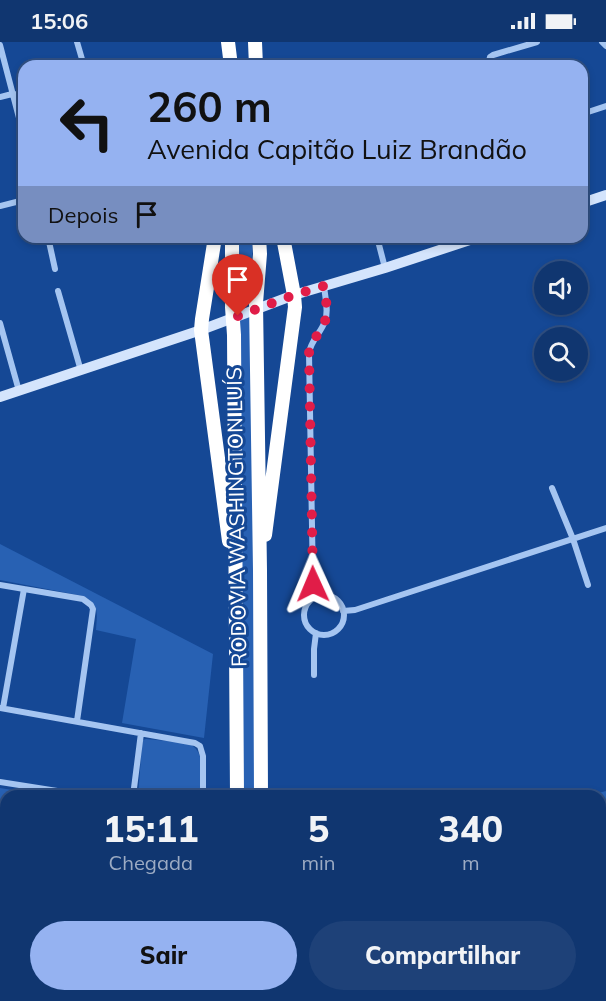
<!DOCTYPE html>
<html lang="pt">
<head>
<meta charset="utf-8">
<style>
  :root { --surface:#103670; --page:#1e4178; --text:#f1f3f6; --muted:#9cabc3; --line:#305083; --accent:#95b2f1 }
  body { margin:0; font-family:Mulish,sans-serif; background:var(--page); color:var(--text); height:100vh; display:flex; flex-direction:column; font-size:22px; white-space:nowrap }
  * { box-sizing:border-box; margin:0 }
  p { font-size:20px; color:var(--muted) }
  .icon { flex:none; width:33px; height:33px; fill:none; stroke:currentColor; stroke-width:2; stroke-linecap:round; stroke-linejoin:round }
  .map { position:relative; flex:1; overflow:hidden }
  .drawer { position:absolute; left:0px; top:748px; width:606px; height:212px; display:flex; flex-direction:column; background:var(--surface); border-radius:18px 18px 0 0; box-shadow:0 3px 9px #0003,0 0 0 2px var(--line) }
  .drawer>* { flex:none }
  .hud { position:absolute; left:18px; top:18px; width:570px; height:183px; border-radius:18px; box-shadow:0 3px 9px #0003,0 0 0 2px var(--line); background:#95b2f1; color:#111; overflow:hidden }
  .tools { position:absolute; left:534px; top:219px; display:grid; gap:12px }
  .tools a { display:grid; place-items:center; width:54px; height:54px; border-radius:50%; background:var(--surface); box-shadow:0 3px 9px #0003,0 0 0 2px var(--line); font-size:30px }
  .pin { position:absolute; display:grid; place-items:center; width:51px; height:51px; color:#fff; margin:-62px -26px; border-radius:50% 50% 50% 0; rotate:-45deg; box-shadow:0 0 6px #0007 }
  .pin .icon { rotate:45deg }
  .me { position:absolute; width:66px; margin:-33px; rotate:359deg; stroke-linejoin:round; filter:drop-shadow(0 0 4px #0008) }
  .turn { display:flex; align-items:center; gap:21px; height:126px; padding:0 30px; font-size:27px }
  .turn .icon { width:78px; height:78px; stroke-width:2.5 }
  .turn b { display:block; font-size:42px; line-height:51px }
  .then { display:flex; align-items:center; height:57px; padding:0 30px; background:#0003; gap:12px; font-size:22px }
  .eta { display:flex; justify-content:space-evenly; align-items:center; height:102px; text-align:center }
  .eta b { font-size:36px; font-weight:800; line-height:42px }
  .cta { display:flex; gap:12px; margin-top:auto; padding:12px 30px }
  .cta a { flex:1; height:69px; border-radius:36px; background:var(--accent); color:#111; font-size:24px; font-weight:800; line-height:69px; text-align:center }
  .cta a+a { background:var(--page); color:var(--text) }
  .status { display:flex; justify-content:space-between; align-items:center; height:42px; padding:0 30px; background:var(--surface); direction:ltr }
  .status svg { height:16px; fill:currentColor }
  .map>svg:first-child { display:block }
</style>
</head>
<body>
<div class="status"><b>15:06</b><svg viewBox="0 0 49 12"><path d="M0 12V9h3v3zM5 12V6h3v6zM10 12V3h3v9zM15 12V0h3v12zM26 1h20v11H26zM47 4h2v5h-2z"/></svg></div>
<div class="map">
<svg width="606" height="959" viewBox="0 0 606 959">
  <rect width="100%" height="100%" fill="#154895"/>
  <path fill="#2861b3" d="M237,195H252V258L248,262L237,266Z
    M249,275L251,283L257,754H242L237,279Z
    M0,502L213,612L204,696L122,681L136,597L96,588C97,571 100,563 83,554L0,538Z
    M146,697L188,701C208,710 201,737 200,754H138L142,703L143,698Z
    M0,746L25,750L24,754H6V858L3,874L0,873Z
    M606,749V959H293V954H600V754H587Z"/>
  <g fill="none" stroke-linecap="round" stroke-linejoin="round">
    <path stroke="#97bff4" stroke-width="2" d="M601,959L606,953"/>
    <path stroke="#a5c5f1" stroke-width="6" d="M77,0L84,24
      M602,0L606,4
      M0,3L24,95
      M491,24L489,19L490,15L493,13L537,0
      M0,55L12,52L24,53
      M582,72L606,64
      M0,164L24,158
      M48,195L55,227
      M377,195L385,226
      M58,249L81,329
      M0,281L19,349
      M552,446L573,497L588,543
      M0,543L83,557L91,563L93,567L77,679
      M304 573a20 20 0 1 1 40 0a20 20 0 1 1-40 0Z
      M318,554L313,542L309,311C311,298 321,291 325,279C329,269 325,255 324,244
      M343,569L355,568L606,486
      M314,633V607L316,591
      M0,666L195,701L200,704L203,714V754
      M3,666L24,547
      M0,740L89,754
      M133,754L141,691
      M0,880L6,881
      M0,951L6,952
      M18,954L49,959
      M127,954V959
      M203,959L204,954"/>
    <path stroke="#d4e4fc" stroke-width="10" d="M582,161L606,153
      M0,355L201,288L294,253L385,226L479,195"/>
    <path stroke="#fff" stroke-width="14" d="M228,0L231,24
      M255,0L256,24
      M215,195L202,277L201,288L229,499
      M232,195V265L234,293L237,754
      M259,195L260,212L256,261L260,528L261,754
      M265,493L295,265L294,253L283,195
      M262,954V959
      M231,959V954"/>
  </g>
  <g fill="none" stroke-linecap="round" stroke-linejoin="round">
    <path stroke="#e11d48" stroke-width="10" stroke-dasharray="0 18" d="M238,274L294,253L324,244C325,255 329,269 325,279C321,291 311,298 309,311L313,542"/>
  </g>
  <g text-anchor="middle" stroke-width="6" stroke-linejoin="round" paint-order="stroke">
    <g font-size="21" fill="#fff" stroke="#154895">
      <text transform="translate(237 475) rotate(-91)" y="7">RODOVIA WASHINGTON LUÍS</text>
    </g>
  </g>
</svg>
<div class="tools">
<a><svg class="icon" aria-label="sound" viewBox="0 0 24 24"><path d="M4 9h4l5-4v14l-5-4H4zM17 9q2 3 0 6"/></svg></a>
<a><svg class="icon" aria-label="search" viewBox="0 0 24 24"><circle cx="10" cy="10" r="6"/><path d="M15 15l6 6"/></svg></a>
</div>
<div class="pin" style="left:238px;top:274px;background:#d93025"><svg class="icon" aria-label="arrive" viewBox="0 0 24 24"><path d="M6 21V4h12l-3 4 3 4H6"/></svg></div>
<svg class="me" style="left:313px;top:542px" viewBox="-20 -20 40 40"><path d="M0-17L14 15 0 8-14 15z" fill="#e11d48" stroke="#fff" stroke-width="4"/></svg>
<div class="hud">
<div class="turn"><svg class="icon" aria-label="left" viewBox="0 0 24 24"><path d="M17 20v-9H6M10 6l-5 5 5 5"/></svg><div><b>260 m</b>Avenida Capitão Luiz Brandão</div></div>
<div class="then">Depois<svg class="icon" aria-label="arrive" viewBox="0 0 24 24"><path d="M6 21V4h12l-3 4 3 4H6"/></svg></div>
</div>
<section class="drawer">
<div class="eta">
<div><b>15:11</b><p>Chegada</p></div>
<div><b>5</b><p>min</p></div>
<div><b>340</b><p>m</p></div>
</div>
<div class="cta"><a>Sair</a><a>Compartilhar</a></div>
</section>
</div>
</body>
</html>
